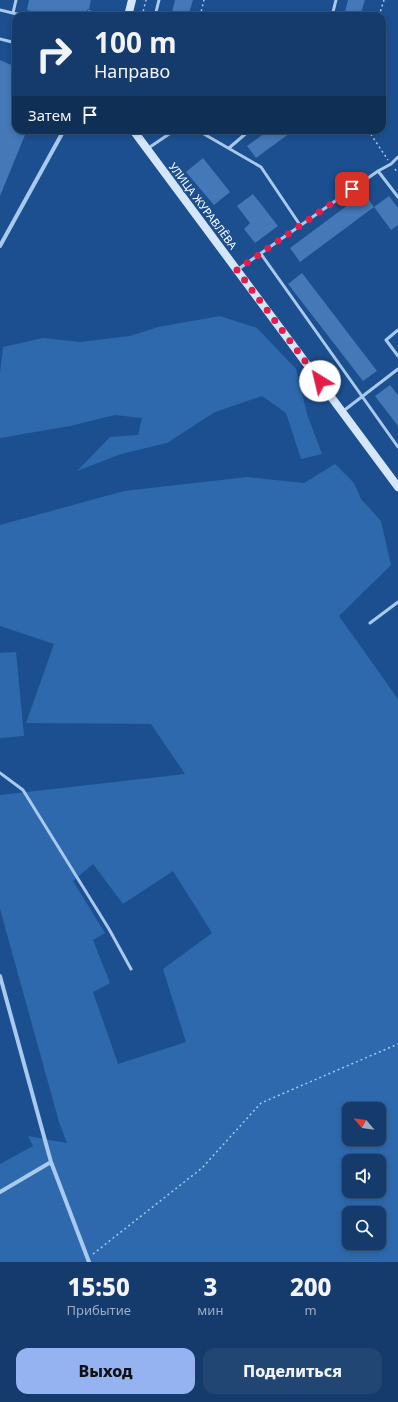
<!DOCTYPE html>
<html lang="ru">
<head>
<meta charset="utf-8">
<style>
  :root { --surface:#143b6b; --page:#214673; --text:#f1f3f6; --muted:#9dadc1; --line:#33557e; --accent:#95b2f1 }
  body { margin:0; font-family:"Noto Sans",sans-serif; background:var(--page); color:var(--text); height:100vh; display:flex; flex-direction:column; font-size:15px; white-space:nowrap }
  * { box-sizing:border-box; margin:0 }
  p { font-size:13px; color:var(--muted) }
  .icon { flex:none; width:22px; height:22px; fill:none; stroke:currentColor; stroke-width:2; stroke-linecap:round; stroke-linejoin:round }
  .map { position:relative; height:1262px; overflow:hidden }
  .details { display:flex; flex-direction:column; background:var(--surface); flex:1 }
  .details>* { flex:none }
  .hud { position:absolute; left:12px; top:12px; width:374px; height:122px; border-radius:12px; box-shadow:0 2px 6px #0003,0 0 0 1px var(--line); background:#143b6b; color:var(--text); overflow:hidden }
  .needle { width:26px; rotate:299deg }
  .buttons { position:absolute; left:342px; top:1102px; display:grid; gap:8px }
  .buttons a { display:grid; place-items:center; width:44px; height:44px; border-radius:8px; background:var(--surface); box-shadow:0 2px 6px #0003,0 0 0 1px var(--line); font-size:20px }
  .pin { position:absolute; display:grid; place-items:center; width:34px; height:34px; color:#fff; margin:-17px; border-radius:8px; box-shadow:0 2px 6px #0006 }
  .me { position:absolute; width:44px; margin:-22px; rotate:324deg; stroke-linejoin:round; filter:drop-shadow(0 0 3px #0008) }
  .turn { display:flex; align-items:center; gap:14px; height:84px; padding:0 16px; font-size:18px }
  .turn .icon { width:52px; height:52px; stroke-width:2.5 }
  .turn b { display:block; font-size:28px; line-height:34px }
  .then { display:flex; align-items:center; height:38px; padding:0 16px; background:#0003; gap:8px; font-size:15px }
  .eta { display:flex; justify-content:space-evenly; align-items:center; height:68px; text-align:center }
  .eta b { font-size:24px; font-weight:800; line-height:28px }
  .cta { display:flex; gap:8px; margin-top:auto; padding:8px 16px }
  .cta a { flex:1; height:46px; border-radius:12px; background:var(--accent); color:#111; font-size:16px; font-weight:800; line-height:46px; text-align:center }
  .cta a+a { background:var(--page); color:var(--text) }
  .map>svg:first-child { display:block }
</style>
</head>
<body>
<div class="map">
<svg width="398" height="1262" viewBox="0 0 398 1262">
  <rect width="100%" height="100%" fill="#1b4f8f"/>
  <path fill="#2e69ad" fill-rule="evenodd" d="M220,316L257,328L296,369L307,414L322,454L301,459L286,413L262,396L215,412L167,443L121,454L77,471L110,437L138,435L142,418L115,415L70,426L0,438V373L3,347L43,338L80,342L130,336L158,327Z
    M335,464L354,483L361,499L381,521L391,565L339,616L398,699V1262H0V1164L33,1146L28,1136L67,1143L59,1122L0,909V795L185,774L151,724L26,723L54,644L0,626V525L124,491L247,477L304,483ZM93,864L123,904L173,871L212,933L163,969L186,1042L118,1064L93,992L110,983L93,940L105,933L73,881ZM349,1109H379V1139H349ZM349,1161H379V1191H349ZM349,1213H379V1243H349Z
    M16,652L24,736L0,738V653Z"/>
  <path fill="#4478b7" d="M29,0H91L89,9L86,11L87,16H49L27,10Z
    M175,0H193L188,16H171Z
    M348,0H365L360,16H344Z
    M0,60L16,67V130H27L0,196Z
    M269,130H294L256,158L247,146Z
    M203,158L230,192L214,205L186,172Z
    M364,193L374,207L300,262L290,248Z
    M253,194L278,226L255,243L244,229L250,223L237,206Z
    M389,196L398,208V225L391,230L374,207Z
    M302,273L377,371L363,381L288,284Z
    M390,385L398,395V426L375,396Z"/>
  <g fill="none" stroke-linecap="round" stroke-linejoin="round">
    <path stroke="#a9c9ee" stroke-width="1.5" stroke-dasharray="2 3" stroke-linecap="butt" d="M142,16L146,0
      M200,16L204,0
      M379,16L384,0
      M368,130L388,160
      M395,169L398,173
      M93,1254L202,1168L261,1103L398,1044"/>
    <path stroke="#a9c9ee" stroke-width="3" d="M0,10L25,16
      M89,12L98,14
      M13,13L16,0
      M97,16L98,14L105,16
      M155,16L159,0
      M332,16L336,0
      M0,39L16,43
      M197,130L261,167L300,225
      M229,148L250,130
      M147,149L175,130
      M378,171L391,164L398,157
      M261,254L398,447
      M237,270L378,171L398,197
      M398,330L386,340L398,356
      M342,412L398,369
      M370,623L398,602
      M0,773L23,790L109,929L131,969"/>
    <path stroke="#a9c9ee" stroke-width="4" d="M0,246L64,130
      M0,976L51,1162L89,1262
      M0,1192L51,1162"/>
    <path stroke="#d6e6fa" stroke-width="8" d="M128,16L132,0
      M133,130L398,487"/>
  </g>
  <g fill="none" stroke-linecap="round" stroke-linejoin="round">
    <path stroke="#e11d48" stroke-width="7" stroke-dasharray="0 12.6" d="M320,381L237,270L352,189"/>
  </g>
  <g text-anchor="middle" stroke-width="3" stroke-linejoin="round" paint-order="stroke">
    <g font-size="11" fill="#fff" stroke="#1b4f8f">
      <text transform="translate(203 206) rotate(53)" y="4">УЛИЦА ЖУРАВЛЁВА</text>
    </g>
  </g>
</svg>
<div class="buttons">
<a><svg class="needle" viewBox="-14 -14 28 28"><path d="M0-13l5 13h-10z" fill="#e53935"/><path d="M0 13l5-13h-10z" fill="#9dadc1"/></svg></a>
<a><svg class="icon" aria-label="sound" viewBox="0 0 24 24"><path d="M4 9h4l5-4v14l-5-4H4zM17 9q2 3 0 6"/></svg></a>
<a><svg class="icon" aria-label="search" viewBox="0 0 24 24"><circle cx="10" cy="10" r="6"/><path d="M15 15l6 6"/></svg></a>
</div>
<div class="pin" style="left:352px;top:189px;background:#d93025"><svg class="icon" aria-label="arrive" viewBox="0 0 24 24"><path d="M6 21V4h12l-3 4 3 4H6"/></svg></div>
<svg class="me" style="left:320px;top:381px" viewBox="-20 -20 40 40"><circle r="19" fill="#fff"/><path d="M0-13L10 11 0 6-10 11z" fill="#e11d48"/></svg>
<div class="hud">
<div class="turn"><svg class="icon" aria-label="right" viewBox="0 0 24 24"><path d="M7 20v-9h11M14 6l5 5-5 5"/></svg><div><b>100 m</b>Направо</div></div>
<div class="then">Затем<svg class="icon" aria-label="arrive" viewBox="0 0 24 24"><path d="M6 21V4h12l-3 4 3 4H6"/></svg></div>
</div>
</div>
<section class="details">
<div class="eta">
<div><b>15:50</b><p>Прибытие</p></div>
<div><b>3</b><p>мин</p></div>
<div><b>200</b><p>m</p></div>
</div>
<div class="cta"><a>Выход</a><a>Поделиться</a></div>
</section>
</body>
</html>
